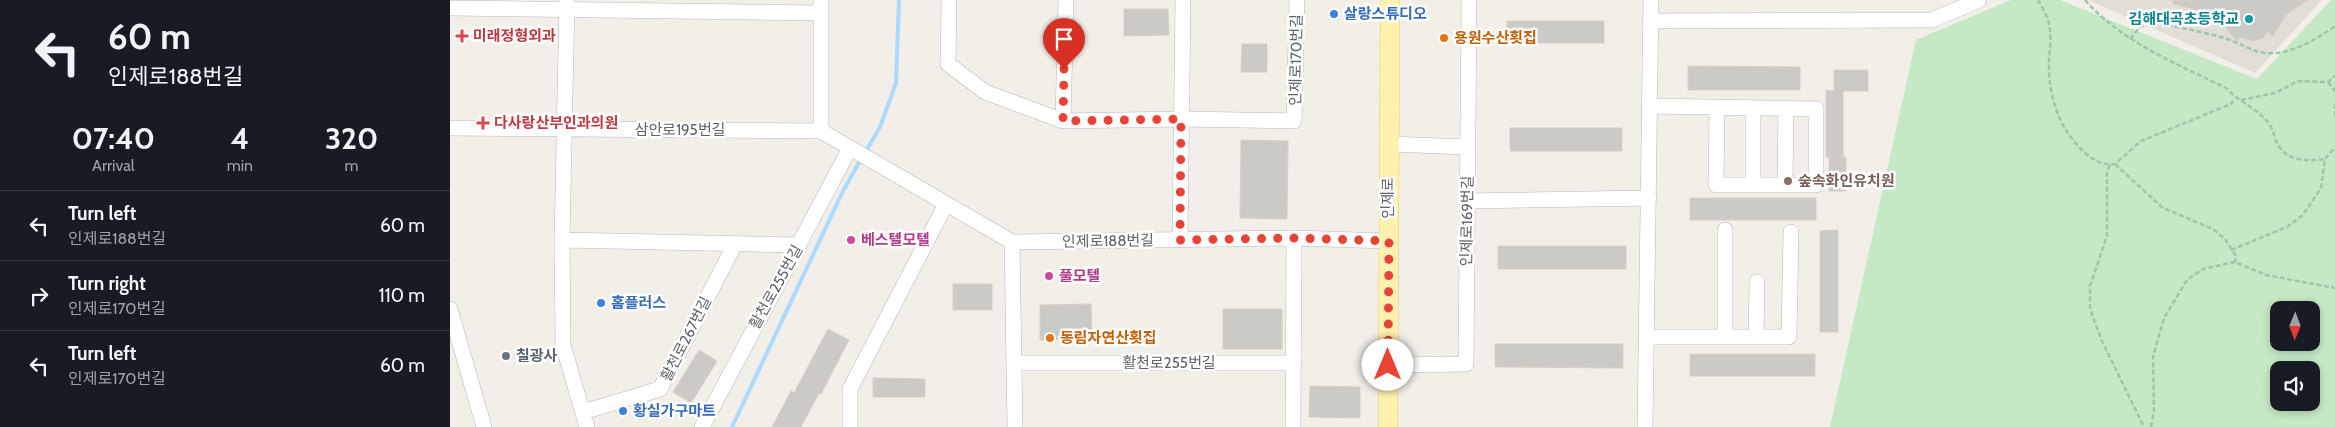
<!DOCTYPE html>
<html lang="en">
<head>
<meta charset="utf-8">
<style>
  :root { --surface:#171b24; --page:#242831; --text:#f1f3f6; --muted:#9ea1a6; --line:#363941 }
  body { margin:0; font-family:Cabin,"Noto Sans KR",sans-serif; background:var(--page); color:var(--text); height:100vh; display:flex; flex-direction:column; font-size:19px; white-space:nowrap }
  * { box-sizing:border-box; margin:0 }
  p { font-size:16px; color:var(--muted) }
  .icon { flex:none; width:28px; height:28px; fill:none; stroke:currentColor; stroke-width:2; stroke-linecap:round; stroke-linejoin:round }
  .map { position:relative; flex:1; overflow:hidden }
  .drawer { display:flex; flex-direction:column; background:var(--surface); width:450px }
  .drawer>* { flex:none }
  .top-card { background:#171b24; color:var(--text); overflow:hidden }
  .needle { width:32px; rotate:181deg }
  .fabs { position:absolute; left:1820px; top:301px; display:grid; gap:10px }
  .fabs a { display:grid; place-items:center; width:50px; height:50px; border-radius:10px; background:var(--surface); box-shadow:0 2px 8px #0003; font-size:25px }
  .pin { position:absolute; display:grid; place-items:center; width:42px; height:42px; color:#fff; margin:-51px -21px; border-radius:50% 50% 50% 0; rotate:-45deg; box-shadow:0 0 5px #0007 }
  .pin .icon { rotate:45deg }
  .me { position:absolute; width:55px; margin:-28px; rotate:0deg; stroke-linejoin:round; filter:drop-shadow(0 0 4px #0008) }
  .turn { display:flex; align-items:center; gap:18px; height:105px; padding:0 25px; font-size:22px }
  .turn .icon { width:65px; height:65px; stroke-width:2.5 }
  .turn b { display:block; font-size:35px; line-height:42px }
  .eta { display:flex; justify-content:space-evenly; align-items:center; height:85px; text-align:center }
  .eta b { font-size:30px; font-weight:700; line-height:35px }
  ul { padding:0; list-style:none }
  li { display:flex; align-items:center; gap:15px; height:70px; padding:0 25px; border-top:1px solid var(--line) }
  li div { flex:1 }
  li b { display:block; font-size:19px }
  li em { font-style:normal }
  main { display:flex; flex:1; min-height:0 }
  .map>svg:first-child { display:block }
</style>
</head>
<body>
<main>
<section class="drawer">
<div class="top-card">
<div class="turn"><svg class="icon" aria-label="left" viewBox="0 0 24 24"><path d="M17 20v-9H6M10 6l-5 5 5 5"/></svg><div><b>60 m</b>인제로188번길</div></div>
</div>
<div class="eta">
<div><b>07:40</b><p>Arrival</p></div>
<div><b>4</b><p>min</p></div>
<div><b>320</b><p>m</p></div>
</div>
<ul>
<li><svg class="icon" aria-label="left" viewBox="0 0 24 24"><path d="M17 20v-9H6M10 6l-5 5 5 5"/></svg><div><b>Turn left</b><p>인제로188번길</p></div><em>60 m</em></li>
<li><svg class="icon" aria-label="right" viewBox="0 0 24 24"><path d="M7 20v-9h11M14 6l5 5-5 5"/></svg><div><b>Turn right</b><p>인제로170번길</p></div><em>110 m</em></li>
<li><svg class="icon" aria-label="left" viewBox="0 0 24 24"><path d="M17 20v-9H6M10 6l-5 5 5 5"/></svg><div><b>Turn left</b><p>인제로170번길</p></div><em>60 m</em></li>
</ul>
</section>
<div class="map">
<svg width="1885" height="427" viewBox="0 0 1885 427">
  <rect width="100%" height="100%" fill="#f1efe8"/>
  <path fill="#e1ded6" d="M1638,0H1872L1805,73Z"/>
  <path fill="#c5e8c5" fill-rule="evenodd" d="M1561,0H1610L1807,79L1881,0H1885V427H1380L1466,40ZM1829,310H1861V342H1829ZM1829,370H1861V402H1829Z"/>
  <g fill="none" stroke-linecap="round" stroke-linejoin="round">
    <path stroke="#aadaff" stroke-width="4" d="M415,153L430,127L446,83L449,0
      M282,427L393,191L411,159"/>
  </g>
  <path fill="#cccac5" stroke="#d6d1c6" d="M1723,0H1858L1836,15L1823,36L1817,32L1813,38L1802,41L1790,37L1787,41L1772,23L1761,18L1759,21L1750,15L1751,11L1723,4Z
    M674,9H718L719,35L674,36Z
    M1057,21H1154V43H1057Z
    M792,44H817V72H791Z
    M1238,66L1350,67V90H1238Z
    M1384,70H1418V91H1393V157H1396V191H1379V157H1376V90L1384,91Z
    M1060,128H1172V151H1060Z
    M791,140L838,141L837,219L790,218Z
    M1240,198H1366V220H1240Z
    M1388,230V332H1370V231Z
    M1048,246H1176V269H1048Z
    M503,284H542V310H503Z
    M641,304L642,339L590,340V305Z
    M773,309H832V349H773Z
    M378,329L399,340L371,394L369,393L351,427H322L341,391L344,393Z
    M1045,344H1173V368L1045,367Z
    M249,350L267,361L241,403L223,392Z
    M1240,354H1365V376H1240Z
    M423,378L475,379V397H423Z
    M860,386L910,387V418L859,417Z"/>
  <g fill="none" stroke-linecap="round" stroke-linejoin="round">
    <defs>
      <path id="minor" d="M117,0L112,240L113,345L137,427
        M371,0V131L562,242
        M499,0L498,64L535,92L613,121L731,119L844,121L847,0
        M0,8L371,13
        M1201,21L1482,20L1529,0
        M1200,106L1366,109V185H1266L1267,107
        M613,121L616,0
        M0,128L371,131
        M938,144L1018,147
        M1303,185V108
        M1335,185L1336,108
        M1017,201L1199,198
        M112,240L349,245
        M730,240L733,0
        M562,242L844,238L939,241
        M562,242L565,427
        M0,309L34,427
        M1196,337H1339L1341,232
        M1275,337V230
        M1306,337L1307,282
        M565,363H844
        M938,365L1016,364L1019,0
        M133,412L210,389L285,244
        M252,427L400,148
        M400,427V389L496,204
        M843,427L844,238
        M1195,427L1201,0"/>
      <path id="major" d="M938,427L940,0"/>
    </defs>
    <use href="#minor" stroke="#b5b8bc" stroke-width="16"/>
    <use href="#major" stroke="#f2c960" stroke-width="20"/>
    <path stroke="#9cc7a9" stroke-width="2.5" stroke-dasharray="5 2.5" stroke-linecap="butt" d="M1588,0C1591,6 1596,13 1598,20C1602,32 1600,47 1599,59C1598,93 1607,126 1632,150C1641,159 1652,166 1665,164L1691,141L1781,104L1785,98
      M1635,0C1672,42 1727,64 1776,88C1788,101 1806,108 1818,122C1823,128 1824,137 1827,143C1837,162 1856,161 1875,159
      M1680,39L1689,28L1701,21C1725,27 1750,31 1774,38C1785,41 1795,47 1806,51C1832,60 1864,41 1885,26
      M1878,82L1885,91
      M1791,100L1825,93L1848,81L1878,82L1885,76
      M1885,104V119
      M1665,164L1713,208L1763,229L1775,239L1786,256L1785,262
      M1660,165L1657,171V236L1640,286V309L1652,341L1694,427
      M1781,250L1837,227L1853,215L1871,188L1875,159L1885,147
      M1701,427L1704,411L1703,357L1714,318L1737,280L1753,269L1785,262L1816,275L1885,288"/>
    <use href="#minor" stroke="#fff" stroke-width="15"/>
    <use href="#major" stroke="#fff2af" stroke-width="19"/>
  </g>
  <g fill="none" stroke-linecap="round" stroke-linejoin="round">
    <path stroke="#ea4335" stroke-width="9" stroke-dasharray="0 16.2" d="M614,69L613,121L731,119L730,240L844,238L939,241L938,365"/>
  </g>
  <g fill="#3f7fe0" stroke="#fff" stroke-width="2">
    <circle cx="884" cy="14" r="5"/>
    <circle cx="151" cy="303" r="5"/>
    <circle cx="173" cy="411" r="5"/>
  </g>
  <circle fill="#0f9aa8" stroke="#fff" stroke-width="2" cx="1799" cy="19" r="5"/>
  <g fill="#e0444e" stroke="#fff" stroke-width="2">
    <path d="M9.5 28.5h5v5h5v5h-5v5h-5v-5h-5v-5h5z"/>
    <path d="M30.5 115.5h5v5h5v5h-5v5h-5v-5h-5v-5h5z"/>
  </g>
  <g fill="#e8710a" stroke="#fff" stroke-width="2">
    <circle cx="994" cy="38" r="5"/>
    <circle cx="600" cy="338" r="5"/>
  </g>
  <circle fill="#8d6e63" stroke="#fff" stroke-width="2" cx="1338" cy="181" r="5"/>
  <g fill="#d1479c" stroke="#fff" stroke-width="2">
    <circle cx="401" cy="240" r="5"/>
    <circle cx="599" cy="276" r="5"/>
  </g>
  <circle fill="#6b7280" stroke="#fff" stroke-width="2" cx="56" cy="356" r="5"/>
  <g text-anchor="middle" stroke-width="5" stroke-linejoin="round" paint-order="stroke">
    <g font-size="15" font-weight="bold" fill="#366cbe" stroke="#fff" text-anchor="start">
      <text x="894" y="19">살랑스튜디오</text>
      <text x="161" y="308">홈플러스</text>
      <text x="183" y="416">황실가구마트</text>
    </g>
    <g font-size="15" font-weight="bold" fill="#0d838f" stroke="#fff" text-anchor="end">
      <text x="1789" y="24">김해대곡초등학교</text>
    </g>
    <g font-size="15" font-weight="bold" fill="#be3a42" stroke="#fff" text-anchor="start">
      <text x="23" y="41">미래정형외과</text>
      <text x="44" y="128">다사랑산부인과의원</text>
    </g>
    <g font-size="15" font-weight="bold" fill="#c56008" stroke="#fff" text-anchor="start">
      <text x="1004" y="43">용원수산횟집</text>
      <text x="610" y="343">동림자연산횟집</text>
    </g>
    <g font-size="15" fill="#5f6368" stroke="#fff">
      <text transform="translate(846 60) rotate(-89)" y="5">인제로170번길</text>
      <text x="230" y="135">삼안로195번길</text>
      <text transform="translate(938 198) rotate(-90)" y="5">인제로</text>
      <text transform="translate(1017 221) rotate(-89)" y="5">인제로169번길</text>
      <text transform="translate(658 241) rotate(-1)" y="5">인제로188번길</text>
      <text transform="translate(326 287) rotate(-61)" y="5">활천로255번길</text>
      <text transform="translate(236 339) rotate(-63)" y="5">활천로267번길</text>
      <text x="719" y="368">활천로255번길</text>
    </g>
    <g font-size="15" font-weight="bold" fill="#785e54" stroke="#fff" text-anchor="start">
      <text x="1348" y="186">숲속화인유치원</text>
    </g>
    <g font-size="15" font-weight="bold" fill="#b23c85" stroke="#fff" text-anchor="start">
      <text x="411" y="245">베스텔모텔</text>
      <text x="609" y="281">풀모텔</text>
    </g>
    <g font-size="15" font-weight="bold" fill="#5b616d" stroke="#fff" text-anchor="start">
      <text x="66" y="361">칠광사</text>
    </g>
  </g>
</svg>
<div class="fabs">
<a><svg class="needle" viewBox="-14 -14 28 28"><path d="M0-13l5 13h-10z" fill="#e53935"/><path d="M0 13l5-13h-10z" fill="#9ea1a6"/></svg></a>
<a><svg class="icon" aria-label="sound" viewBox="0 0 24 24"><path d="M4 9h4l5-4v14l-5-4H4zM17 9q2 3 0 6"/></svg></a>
</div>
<div class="pin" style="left:614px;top:69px;background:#d93025"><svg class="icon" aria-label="arrive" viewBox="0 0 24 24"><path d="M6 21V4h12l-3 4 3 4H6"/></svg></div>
<svg class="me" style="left:938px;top:365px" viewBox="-20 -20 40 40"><circle r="19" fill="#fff"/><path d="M0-13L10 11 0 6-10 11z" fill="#ea4335"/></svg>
</div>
</main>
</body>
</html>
